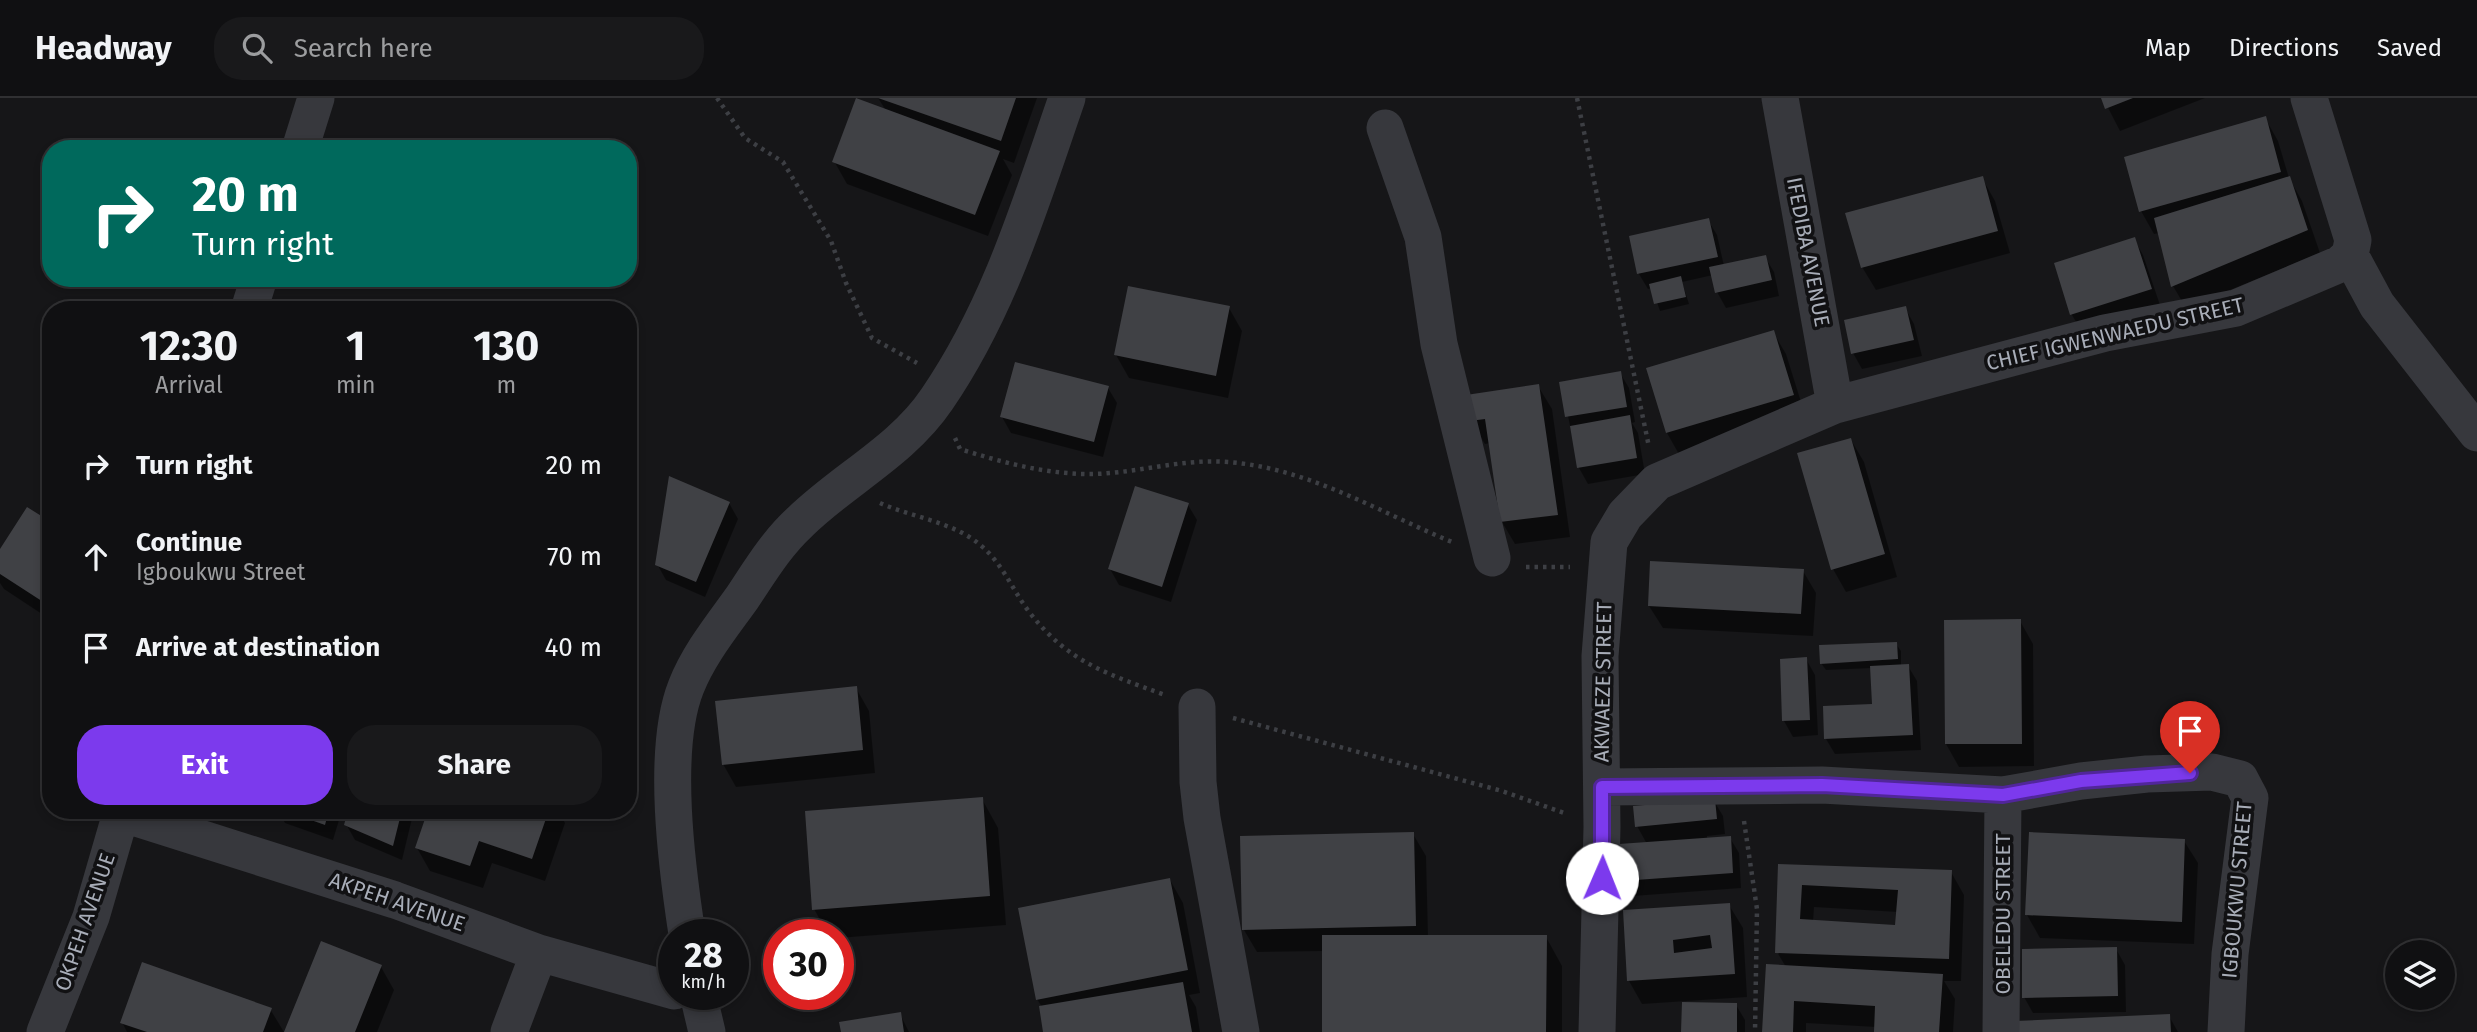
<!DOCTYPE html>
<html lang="en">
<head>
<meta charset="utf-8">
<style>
  :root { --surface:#101012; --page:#19191b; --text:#f1f3f6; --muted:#9c9d9f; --line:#303032; --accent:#7c3aed }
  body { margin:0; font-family:"Fira Sans",sans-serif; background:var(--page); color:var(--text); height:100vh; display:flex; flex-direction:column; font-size:26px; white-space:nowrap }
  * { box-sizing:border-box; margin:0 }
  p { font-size:23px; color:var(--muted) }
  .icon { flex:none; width:38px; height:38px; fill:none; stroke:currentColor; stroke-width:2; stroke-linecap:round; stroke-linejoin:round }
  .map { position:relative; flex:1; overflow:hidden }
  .side { position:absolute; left:42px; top:203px; width:595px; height:518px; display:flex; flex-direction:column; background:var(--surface); border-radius:28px; box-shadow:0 4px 10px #0003,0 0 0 2px var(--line) }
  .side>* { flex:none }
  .top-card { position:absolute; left:42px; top:42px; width:595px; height:147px; border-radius:28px; box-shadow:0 4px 10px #0003,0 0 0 2px var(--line); background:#00695c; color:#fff; overflow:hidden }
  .tools { position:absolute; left:2385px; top:842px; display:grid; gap:14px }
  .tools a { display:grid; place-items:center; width:70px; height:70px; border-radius:50%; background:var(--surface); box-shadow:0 4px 10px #0003,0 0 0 2px var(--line); font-size:35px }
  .speed { position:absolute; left:658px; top:821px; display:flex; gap:14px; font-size:35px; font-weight:700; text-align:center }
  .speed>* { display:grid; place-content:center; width:91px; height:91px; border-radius:50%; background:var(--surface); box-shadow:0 4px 10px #0003,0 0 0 2px var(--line); line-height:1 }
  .speed small { font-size:18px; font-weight:400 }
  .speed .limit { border:10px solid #d22; background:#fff; color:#111 }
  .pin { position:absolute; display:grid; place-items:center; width:60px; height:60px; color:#fff; margin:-72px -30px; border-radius:50% 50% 50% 0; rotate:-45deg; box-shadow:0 0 7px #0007 }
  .pin .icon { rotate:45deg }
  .me { position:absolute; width:77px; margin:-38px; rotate:1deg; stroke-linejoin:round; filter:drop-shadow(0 0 5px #0008) }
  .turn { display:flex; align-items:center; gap:24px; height:147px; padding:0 35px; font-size:32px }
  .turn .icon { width:91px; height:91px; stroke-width:2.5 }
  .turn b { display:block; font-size:49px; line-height:60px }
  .eta { display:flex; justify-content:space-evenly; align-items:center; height:119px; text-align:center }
  .eta b { font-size:42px; font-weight:700; line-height:49px }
  .cta { display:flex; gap:14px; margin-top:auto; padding:14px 35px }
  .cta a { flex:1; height:80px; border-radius:28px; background:var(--accent); color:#fff; font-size:28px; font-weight:700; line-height:80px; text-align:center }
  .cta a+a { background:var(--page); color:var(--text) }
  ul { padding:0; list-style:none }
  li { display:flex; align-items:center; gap:21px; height:91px; padding:0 35px }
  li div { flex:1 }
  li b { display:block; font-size:26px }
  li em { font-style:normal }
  header { display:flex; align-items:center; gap:42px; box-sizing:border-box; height:98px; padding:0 35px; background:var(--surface); border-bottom:2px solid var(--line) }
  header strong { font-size:33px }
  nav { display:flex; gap:38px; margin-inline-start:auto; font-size:24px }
  .search { width:490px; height:63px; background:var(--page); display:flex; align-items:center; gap:18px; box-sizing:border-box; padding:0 24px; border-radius:28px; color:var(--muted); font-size:26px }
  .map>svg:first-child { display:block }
</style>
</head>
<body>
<header>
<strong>Headway</strong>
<div class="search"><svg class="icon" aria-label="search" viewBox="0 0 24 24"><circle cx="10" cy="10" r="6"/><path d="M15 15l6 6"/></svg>Search here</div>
<nav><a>Map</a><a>Directions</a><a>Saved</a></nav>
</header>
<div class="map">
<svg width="2477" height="934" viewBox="0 0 2477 934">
  <rect width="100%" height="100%" fill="#161618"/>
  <path fill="#0007" fill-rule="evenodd" d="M878,0H1037L1014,65L1003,61L1012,77L988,138L847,86L834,63L885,11Z
    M2103,0H2205L2120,33Z
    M2265,20L2278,43L2289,80L2302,103L2320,155L2186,210L2173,188L2159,135L2154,136L2141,113Z
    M1982,80L1995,103L2010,155L1876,192L1862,169Z
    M1708,122L1717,137L1724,168L1765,159L1774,174L1779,198L1726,210L1717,194L1713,177L1682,184L1689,206L1660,213L1652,190L1648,191L1639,176L1631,139Z
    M2134,141L2143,157L2160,207L2081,232L2072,217L2056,166Z
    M1229,210L1242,233L1228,300L1129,280L1116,257Z
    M1905,210L1914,226L1922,258L1862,271L1853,255Z
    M1773,234L1786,256L1806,320L1680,358L1667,335L1648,271Z
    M1620,275L1629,290L1635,324L1632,325L1638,335L1645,376L1588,386L1579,370L1561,285Z
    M1538,288L1552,311L1570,439L1515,446L1502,424L1490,345L1485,346L1471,323Z
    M1108,290L1117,305L1103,359L1011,335L1002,319Z
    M1851,342L1864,364L1897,479L1846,494L1833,471Z
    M729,405L738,421L705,499L666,482L657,466Z
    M1188,407L1197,422L1171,504L1119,487L1110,471Z
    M51,426V522L4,491L0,485V454Z
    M1803,473L1816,495L1813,538L1663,530L1649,508Z
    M2020,523L2033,546L2034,668L1959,669L1946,646V524Z
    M1896,546L1901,553V568H1908L1917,583L1921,652L1835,656L1826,641L1873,608L1872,570L1826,572L1821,565Z
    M1806,561L1815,577L1818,637L1793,639L1784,623L1781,562Z
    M856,590L869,613L875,675L736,689L723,666Z
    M982,701L998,730L1006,827L838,840V836H828L814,811Z
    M1714,703L1723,718L1725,736L1707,738V741L1730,740L1739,755L1741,790L1633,798L1624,782L1647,746L1637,728Z
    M278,712H342L333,742L285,725Z
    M350,712H414L402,762L355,742L346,726Z
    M430,712H558L565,725L545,783L492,765L483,790L430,773L417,750Z
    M1413,736L1426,758L1428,839H1546L1562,868V934H1324V853L1257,854L1244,832Z
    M2184,743L2198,765L2194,846L2040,840L2027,817Z
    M1780,768L1951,774L1964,797L1961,883H1944L1955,901L1953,934H1876V929L1806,925V934H1763L1786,869L1777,854ZM1814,809L1898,814L1897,829L1813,824Z
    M1170,782L1183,805L1200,895L1189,897L1196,909L1200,934H1045L1042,909L1037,901Z
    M1729,807L1743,830L1747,899L1642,906L1629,883L1624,814Z
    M2116,851L2125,867L2126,914L2033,915L2024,899Z
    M381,869L394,892L377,934H286Z
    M1736,907L1745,922V934H1683Z
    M270,911L284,934H127L122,924Z
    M900,916L909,934H843Z
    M2169,918L2178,934H2017Z"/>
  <path fill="#404145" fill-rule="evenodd" d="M856,0L1000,53L975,117L832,64Z
    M878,0H1016L1001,43Z
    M2101,0H2133L2105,11Z
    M2266,18L2281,74L2139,114L2124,59Z
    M1983,78L1998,133L1861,170L1845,115Z
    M2290,78L2308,132L2171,189L2154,120Z
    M1709,120L1718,159L1637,176L1629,138Z
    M2135,139L2152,191L2070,217L2054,165Z
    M1766,157L1772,182L1715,195L1709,169Z
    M1681,178L1686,199L1654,206L1649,186Z
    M1128,188L1230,208L1216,278L1114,257Z
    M1906,208L1914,242L1851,256L1844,222Z
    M1774,232L1794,297L1666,335L1646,270Z
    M1015,264L1109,288L1094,344L1000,319Z
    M1621,273L1627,309L1565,319L1559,284Z
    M1539,286L1558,417L1500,424L1485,321L1470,323L1466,297Z
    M1630,317L1637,360L1577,370L1570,328Z
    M1851,340L1885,456L1831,472L1797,355Z
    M669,378L730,404L696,484L655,467Z
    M1135,388L1189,405L1162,489L1108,471Z
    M27,409L51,424V509L0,476V451Z
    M1650,463L1804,471L1801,516L1648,508Z
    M2021,521L2022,646H1945L1944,522Z
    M1897,544L1898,561L1820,566L1819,547Z
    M1807,559L1810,622L1782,623L1780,561Z
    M1909,566L1913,637L1824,641L1823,608L1872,606L1870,568Z
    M857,588L863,652L722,667L715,603Z
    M983,699L990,798L812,812L805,713Z
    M1715,701L1717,721L1635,729L1633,708Z
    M283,712H329L325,727Z
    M348,712H402L393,748L344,727Z
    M428,712H549L532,761L479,743L470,768L415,750Z
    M1414,734L1416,828L1242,832L1240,738Z
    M2029,734L2185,741L2182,824L2025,817Z
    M1731,738L1733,775L1622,783L1619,746Z
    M1778,766L1952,772L1949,861L1775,855ZM1802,787L1898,792L1895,827L1800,821Z
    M1170,780L1188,872L1036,902L1018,810Z
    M1730,805L1735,876L1627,883L1623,812ZM1710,837L1712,850L1674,855L1673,842Z
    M1322,837H1547L1546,934H1322Z
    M321,843L382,867L355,934H284Z
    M2117,849L2118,898L2022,900V851Z
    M142,864L272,910L263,934H147L120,925Z
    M1766,866L1943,876L1939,934H1874L1875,908L1794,903L1793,934H1762Z
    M1183,884L1192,934H1043L1039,908Z
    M1682,904L1737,905V934H1681Z
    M901,914L904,934H841L839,924Z
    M2170,916L2171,934H2015V923Z"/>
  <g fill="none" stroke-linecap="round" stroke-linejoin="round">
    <path stroke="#3d3f44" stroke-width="4.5" stroke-dasharray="3.5 5" stroke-linecap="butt" d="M717,0L745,40L783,64L831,143L846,185L872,240L917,265
      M1577,0L1649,349
      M955,340L960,351C1001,364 1041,375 1085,376C1132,377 1180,360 1228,364C1308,370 1379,414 1452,444
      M880,405C911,419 953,424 979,446C1003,465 1012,492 1030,515C1069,565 1108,576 1165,597
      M1526,469H1570
      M1233,620L1502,693L1567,716
      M1744,723L1757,811L1755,934"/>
    <path stroke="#37383d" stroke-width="37" d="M1780,0L1835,307
      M1385,30L1423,139L1439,246L1492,460
      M300,51L316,0
      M2350,157L2377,207L2477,335
      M249,212L259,180
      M1197,609L1198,684L1202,720L1241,934
      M1602,689L1822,687L2003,697L2081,683L2147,676L2212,674L2240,681L2250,700L2230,856L2226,934
      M121,715L395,802L539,855L674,893
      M687,836C677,770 661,652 686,589C699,556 722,528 742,500C760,473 776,446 800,424C844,381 902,353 937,301C1000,209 1031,104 1067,0
      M698,896L707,934
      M45,934L91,819L122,712
      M509,934L539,855
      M1597,934L1602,729L1600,558L1609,444L1625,417L1657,384L1835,307L2105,235L2236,210L2340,166L2350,157L2353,142L2309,0
      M2001,934L2003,697"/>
  </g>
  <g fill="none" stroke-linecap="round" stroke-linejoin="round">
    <defs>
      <path id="route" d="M1602,780V689L1822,687L2003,697L2081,683L2190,675"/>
    </defs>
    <use href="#route" stroke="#51269a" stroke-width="18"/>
    <use href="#route" stroke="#7c3aed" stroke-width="12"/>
  </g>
  <g text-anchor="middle" stroke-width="7" stroke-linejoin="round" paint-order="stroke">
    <g font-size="21" fill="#a8adb8" stroke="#111113">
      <text transform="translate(1808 154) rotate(79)" y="7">IFEDIBA AVENUE</text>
      <text transform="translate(2115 236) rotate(-13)" y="7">CHIEF IGWENWAEDU STREET</text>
      <text transform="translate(1603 584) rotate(-89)" y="7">AKWAEZE STREET</text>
      <text transform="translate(2237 792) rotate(-85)" y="7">IGBOUKWU STREET</text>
      <text transform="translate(397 804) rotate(19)" y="7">AKPEH AVENUE</text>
      <text transform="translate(2003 816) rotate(-90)" y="7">OBELEDU STREET</text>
      <text transform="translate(85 824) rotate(-71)" y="7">OKPEH AVENUE</text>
    </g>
  </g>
</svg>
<div class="tools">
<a><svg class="icon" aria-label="layers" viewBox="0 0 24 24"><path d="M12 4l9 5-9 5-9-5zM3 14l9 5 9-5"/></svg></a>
</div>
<div class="speed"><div>28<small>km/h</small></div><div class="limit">30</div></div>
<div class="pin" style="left:2190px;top:675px;background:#d93025"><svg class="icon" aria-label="arrive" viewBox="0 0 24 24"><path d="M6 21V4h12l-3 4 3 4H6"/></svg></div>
<svg class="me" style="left:1602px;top:780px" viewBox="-20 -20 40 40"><circle r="19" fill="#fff"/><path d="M0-13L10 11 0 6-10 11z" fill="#7c3aed"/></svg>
<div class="top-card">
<div class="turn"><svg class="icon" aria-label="right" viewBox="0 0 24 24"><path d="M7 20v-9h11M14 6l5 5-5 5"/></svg><div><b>20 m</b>Turn right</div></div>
</div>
<section class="side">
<div class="eta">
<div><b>12:30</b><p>Arrival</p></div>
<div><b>1</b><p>min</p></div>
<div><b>130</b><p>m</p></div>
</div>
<ul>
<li><svg class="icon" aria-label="right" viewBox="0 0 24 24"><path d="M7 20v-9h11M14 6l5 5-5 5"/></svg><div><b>Turn right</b></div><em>20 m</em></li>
<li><svg class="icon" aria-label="ahead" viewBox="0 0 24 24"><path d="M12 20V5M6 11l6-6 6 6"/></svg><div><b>Continue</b><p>Igboukwu Street</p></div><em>70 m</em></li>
<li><svg class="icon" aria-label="arrive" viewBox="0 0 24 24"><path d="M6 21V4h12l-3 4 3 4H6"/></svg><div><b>Arrive at destination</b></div><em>40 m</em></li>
</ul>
<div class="cta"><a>Exit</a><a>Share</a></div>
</section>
</div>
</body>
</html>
